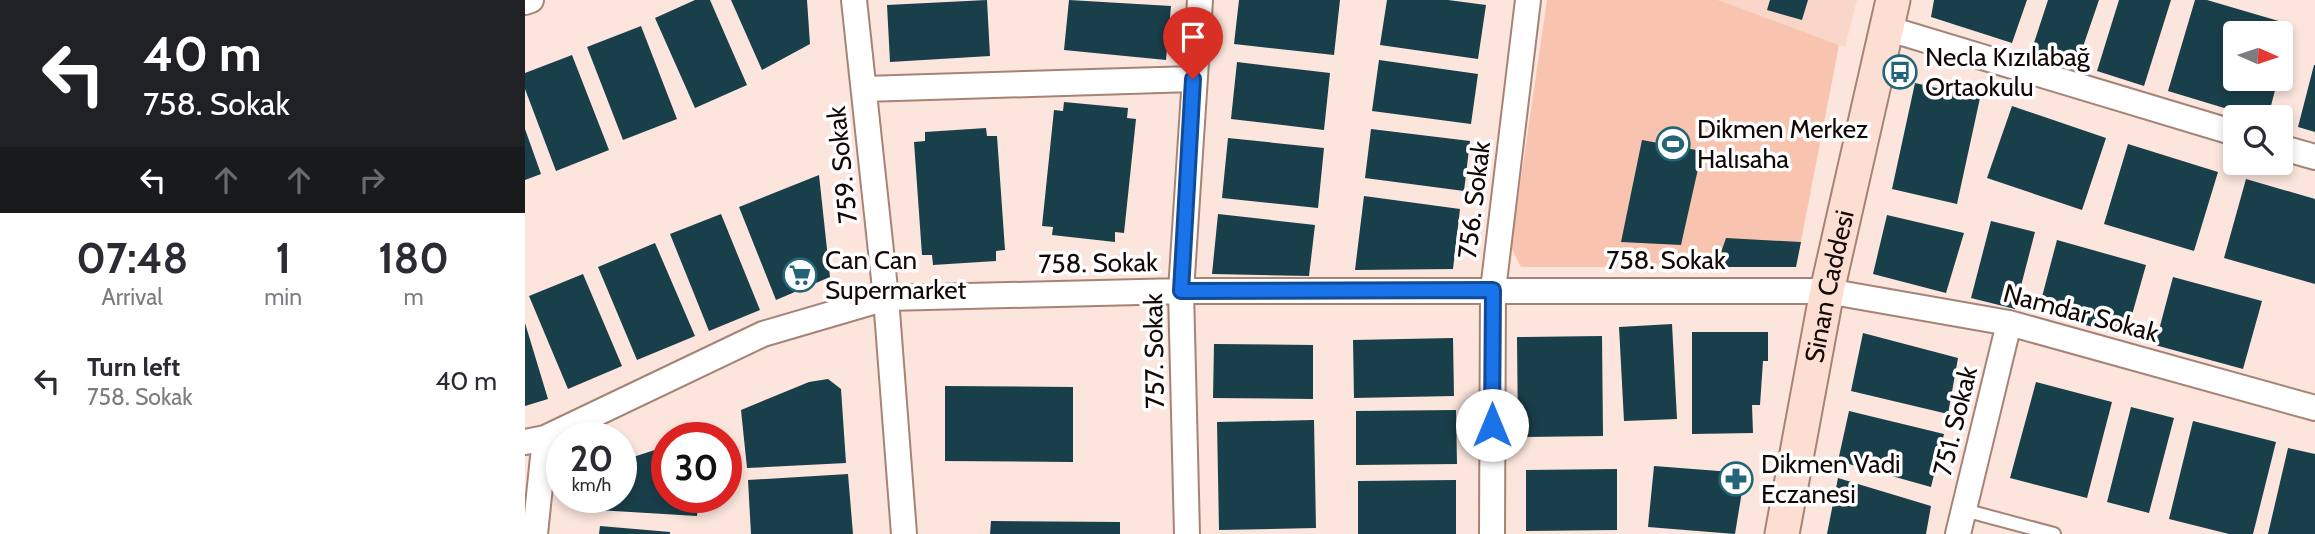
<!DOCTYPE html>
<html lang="en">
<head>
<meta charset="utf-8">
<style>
  :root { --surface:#fff; --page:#f7f7f7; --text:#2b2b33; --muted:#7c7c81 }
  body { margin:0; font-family:Cabin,sans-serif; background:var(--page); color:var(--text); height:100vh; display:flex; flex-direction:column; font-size:26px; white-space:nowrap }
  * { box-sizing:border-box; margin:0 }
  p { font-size:23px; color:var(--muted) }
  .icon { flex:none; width:38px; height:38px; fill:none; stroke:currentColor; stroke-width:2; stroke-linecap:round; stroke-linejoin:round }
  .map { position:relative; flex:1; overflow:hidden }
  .sheet { display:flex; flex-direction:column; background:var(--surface); width:525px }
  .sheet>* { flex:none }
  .hud { background:#202124; color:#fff; overflow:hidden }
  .needle { width:46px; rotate:93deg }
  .fabs { position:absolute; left:1698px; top:21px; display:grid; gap:14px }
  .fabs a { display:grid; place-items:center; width:70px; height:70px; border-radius:7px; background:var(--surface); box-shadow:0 4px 10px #0003; font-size:35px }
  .speed { position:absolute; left:21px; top:422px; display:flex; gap:14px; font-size:35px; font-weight:700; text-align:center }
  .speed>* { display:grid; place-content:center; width:91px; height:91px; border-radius:50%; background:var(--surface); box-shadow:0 4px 10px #0003; line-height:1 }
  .speed small { font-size:18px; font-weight:400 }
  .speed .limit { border:10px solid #d22; background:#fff; color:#111 }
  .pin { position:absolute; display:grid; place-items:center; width:60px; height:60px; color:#fff; margin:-72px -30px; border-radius:50% 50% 50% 0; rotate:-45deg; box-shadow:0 0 7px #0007 }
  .pin .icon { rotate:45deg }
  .me { position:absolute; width:77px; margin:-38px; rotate:0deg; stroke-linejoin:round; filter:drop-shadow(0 0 5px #0008) }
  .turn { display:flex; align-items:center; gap:24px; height:147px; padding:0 28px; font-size:32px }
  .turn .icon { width:91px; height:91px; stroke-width:2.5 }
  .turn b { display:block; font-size:49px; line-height:60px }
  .lanes { display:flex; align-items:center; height:66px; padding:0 28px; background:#0003; justify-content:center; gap:35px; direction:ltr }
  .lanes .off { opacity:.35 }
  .eta { display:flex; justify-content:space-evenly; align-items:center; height:119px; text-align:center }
  .eta b { font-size:42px; font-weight:800; line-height:49px }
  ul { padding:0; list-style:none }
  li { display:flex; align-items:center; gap:21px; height:98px; padding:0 28px }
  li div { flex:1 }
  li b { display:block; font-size:26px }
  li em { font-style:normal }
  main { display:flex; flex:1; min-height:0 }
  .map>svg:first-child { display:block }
</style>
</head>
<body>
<main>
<section class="sheet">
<div class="hud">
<div class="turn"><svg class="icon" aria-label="left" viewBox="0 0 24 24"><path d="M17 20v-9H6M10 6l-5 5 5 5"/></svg><div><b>40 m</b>758. Sokak</div></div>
<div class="lanes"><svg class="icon" aria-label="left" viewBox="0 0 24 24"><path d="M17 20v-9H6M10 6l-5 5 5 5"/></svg><svg class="icon off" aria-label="ahead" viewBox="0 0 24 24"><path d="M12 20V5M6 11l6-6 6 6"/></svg><svg class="icon off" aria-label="ahead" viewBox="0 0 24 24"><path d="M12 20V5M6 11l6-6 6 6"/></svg><svg class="icon off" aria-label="right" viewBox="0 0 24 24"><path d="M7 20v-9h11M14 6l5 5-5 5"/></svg></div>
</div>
<div class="eta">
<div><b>07:48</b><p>Arrival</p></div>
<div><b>1</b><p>min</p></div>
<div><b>180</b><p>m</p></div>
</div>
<ul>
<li><svg class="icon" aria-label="left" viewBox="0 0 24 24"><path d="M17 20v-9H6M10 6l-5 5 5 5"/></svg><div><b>Turn left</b><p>758. Sokak</p></div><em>40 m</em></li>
</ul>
</section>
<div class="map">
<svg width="1790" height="534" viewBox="0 0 1790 534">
  <rect width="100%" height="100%" fill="#fbe5dc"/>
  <path fill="#fad6c8" d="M1193,0H1332L1320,47Z"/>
  <path fill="#f9c4af" d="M1022,0H1193L1314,45L1271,267H996L986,247Z"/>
  <path fill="#193f4a" d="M170,0H185L222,85L170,108L130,18Z
    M206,0H282L285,44L237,70Z
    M462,0L465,56L365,62L362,5Z
    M544,0L646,6L641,60L539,50Z
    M714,0H815L809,55L709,44Z
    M862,0H923L961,5L953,59L855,45Z
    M1245,0H1283L1277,20L1242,10Z
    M1409,0H1502L1487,43L1406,17Z
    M1523,0H1574L1551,67L1506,52Z
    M1594,0H1646L1619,86L1572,71Z
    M1670,0H1682L1767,25L1756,66L1755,33H1710V79H1753L1743,117H1729L1643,91Z
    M116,26L152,119L98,140L62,47Z
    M47,55L84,150L31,171L0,89V73Z
    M854,60L953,74L946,124L847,111Z
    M712,62L805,73L799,130L706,119Z
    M1789,65H1790V132L1773,127Z
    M1390,83L1455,98L1432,204L1367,189Z
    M539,102L603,108L602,118L611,119L599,233L590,232V242L527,235L528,227L517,226L529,110L538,111Z
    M1487,106L1581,138L1557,210L1462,178Z
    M461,128L462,136H472L480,250L471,251V261L408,265L407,255H397L389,142L400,141V132Z
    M0,129L16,174L0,180Z
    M846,129L945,141L939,191L840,178Z
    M703,138L799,148L793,208L697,198Z
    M1117,140L1177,151L1156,245L1096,242Z
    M1603,144L1693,172L1669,251L1579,224Z
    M294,175L305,277L251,300L214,207Z
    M1721,179L1790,199V284L1699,258Z
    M839,196L935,209L928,269L830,270Z
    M196,214L235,310L184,331L145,234Z
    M693,214L790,225L784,276L687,274Z
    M1362,215L1439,233L1421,293L1348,274Z
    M1466,221L1510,232L1490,309L1446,298Z
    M1201,238L1276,242L1271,267H1191Z
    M1532,240L1621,265L1601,336L1513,312Z
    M130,243L170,336L112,360L73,267Z
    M58,274L97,366L43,389L4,296Z
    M1648,277L1737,301L1718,369L1630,345Z
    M0,323L23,399L0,406Z
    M1147,324L1152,419L1099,421L1094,327Z
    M1167,332H1243V361H1238L1235,405H1227L1228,433L1167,434Z
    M1338,333L1433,358L1423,414L1326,391Z
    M1077,336L1078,436L993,437L992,337Z
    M928,338L929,396L829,398L828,340Z
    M689,344L788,345V399L688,398Z
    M303,379L316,389L321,463L222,468L216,410L284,382Z
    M1511,382L1587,402L1562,498L1485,478Z
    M420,386L548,387V462L420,461Z
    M1606,407L1649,418L1624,513L1582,502Z
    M931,410L932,464L831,465V411Z
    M1324,411L1419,434L1406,487L1313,461Z
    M789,420L791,528L694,530L692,422Z
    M1668,421L1751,442L1728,534H1704L1644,519Z
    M142,446V497H174L172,516L72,510L73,497H96V461Z
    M1763,448L1790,454V534H1743Z
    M1129,466L1220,473L1210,534L1123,527Z
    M1092,469V530L1001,531V470Z
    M323,474L328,534H226L223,480Z
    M1313,478L1406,506L1401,534H1302Z
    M931,480V534H833V481Z
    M466,521L595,522V534H465Z
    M75,526L145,532V534H74Z"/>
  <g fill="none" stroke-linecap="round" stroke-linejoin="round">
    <defs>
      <path id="lane" d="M1439,510L1529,534"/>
      <path id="street" d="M329,0L361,298L379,534
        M0,2L6,0
        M1361,28L1710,133
        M339,89L668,79
        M1755,147L1790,157
        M0,442L20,438L238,334L361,298L656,291H1302L1484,323L1790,408
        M10,534L20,438
        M662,534L656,291L675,0
        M967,534L968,290L1003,0
        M1433,534L1484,323"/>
      <g id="secondary">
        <path id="s1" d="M1257,534L1302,291L1368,0"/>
      </g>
    </defs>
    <use href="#lane" stroke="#a58476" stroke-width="16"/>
    <use href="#street" stroke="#a58476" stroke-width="28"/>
    <use href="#secondary" stroke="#a58476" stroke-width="37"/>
    <use href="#lane" stroke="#fff" stroke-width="12"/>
    <use href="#street" stroke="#fff" stroke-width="24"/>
    <use href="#secondary" stroke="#fcded2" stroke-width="33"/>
  </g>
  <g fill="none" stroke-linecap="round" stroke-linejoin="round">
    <defs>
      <path id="route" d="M668,79L656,291L968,290L967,425"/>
    </defs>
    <use href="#route" stroke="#114b97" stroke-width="18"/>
    <use href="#route" stroke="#1a73e8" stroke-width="12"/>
  </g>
  <defs>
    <symbol id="bus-ring" viewBox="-11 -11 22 22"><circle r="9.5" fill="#fff" stroke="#226578" stroke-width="1.5"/><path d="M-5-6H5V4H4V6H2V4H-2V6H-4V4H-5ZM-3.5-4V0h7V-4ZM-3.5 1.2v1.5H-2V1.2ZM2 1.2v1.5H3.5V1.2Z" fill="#226578"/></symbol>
    <symbol id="stadium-ring" viewBox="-11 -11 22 22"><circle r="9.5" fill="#fff" stroke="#226578" stroke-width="1.5"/><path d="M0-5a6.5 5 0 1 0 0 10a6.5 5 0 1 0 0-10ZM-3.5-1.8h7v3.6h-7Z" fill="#226578"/></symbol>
    <symbol id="supermarket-ring" viewBox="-11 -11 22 22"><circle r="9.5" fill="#fff" stroke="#226578" stroke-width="1.5"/><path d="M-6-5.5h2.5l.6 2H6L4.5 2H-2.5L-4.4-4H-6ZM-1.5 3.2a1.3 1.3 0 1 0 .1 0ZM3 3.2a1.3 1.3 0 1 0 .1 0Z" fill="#226578"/></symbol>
    <symbol id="pharmacy-ring" viewBox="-11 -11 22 22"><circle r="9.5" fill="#fff" stroke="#226578" stroke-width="1.5"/><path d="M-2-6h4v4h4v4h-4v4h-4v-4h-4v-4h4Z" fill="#226578"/></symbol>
  </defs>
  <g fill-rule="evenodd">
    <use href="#bus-ring" x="1356" y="53" width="38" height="38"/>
    <use href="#stadium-ring" x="1129" y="125" width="38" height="38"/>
    <use href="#supermarket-ring" x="256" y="256" width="38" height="38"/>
    <use href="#pharmacy-ring" x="1192" y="460" width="38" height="38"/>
  </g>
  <g text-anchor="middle" stroke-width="7" stroke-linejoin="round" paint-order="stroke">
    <g font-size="26" fill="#130805" stroke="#fff" text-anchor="start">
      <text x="1400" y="66">Necla Kızılabağ<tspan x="1400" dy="30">Ortaokulu</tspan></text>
      <text x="1172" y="138">Dikmen Merkez<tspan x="1172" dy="30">Halısaha</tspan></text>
      <text x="300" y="269">Can Can<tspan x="300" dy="30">Supermarket</tspan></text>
      <text x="1236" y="473">Dikmen Vadi<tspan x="1236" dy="30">Eczanesi</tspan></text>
    </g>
    <g font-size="26" fill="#130805" stroke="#fff">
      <text transform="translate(317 165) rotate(-96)" y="9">759. Sokak</text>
      <text transform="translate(949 200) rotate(-83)" y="9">756. Sokak</text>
      <text x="1141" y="269">758. Sokak</text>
      <text transform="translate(573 263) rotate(-1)" y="9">758. Sokak</text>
      <text dy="9" stroke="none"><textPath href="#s1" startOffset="252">Sinan Caddesi</textPath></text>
      <text transform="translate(1556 313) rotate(15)" y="9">Namdar Sokak</text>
      <text transform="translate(629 351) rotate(-91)" y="9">757. Sokak</text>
      <text transform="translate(1430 421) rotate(-76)" y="9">751. Sokak</text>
    </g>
  </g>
</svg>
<div class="fabs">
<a><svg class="needle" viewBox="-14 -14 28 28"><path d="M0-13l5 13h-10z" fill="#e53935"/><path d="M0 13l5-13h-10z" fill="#7c7c81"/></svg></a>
<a><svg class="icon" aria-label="search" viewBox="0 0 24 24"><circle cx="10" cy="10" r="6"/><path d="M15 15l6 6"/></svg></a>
</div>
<div class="speed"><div>20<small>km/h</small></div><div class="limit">30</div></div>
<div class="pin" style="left:668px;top:79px;background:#d93025"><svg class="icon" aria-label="arrive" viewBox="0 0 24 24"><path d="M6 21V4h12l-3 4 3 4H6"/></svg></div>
<svg class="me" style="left:967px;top:425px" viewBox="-20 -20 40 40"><circle r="19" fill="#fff"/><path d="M0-13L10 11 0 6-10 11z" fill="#1a73e8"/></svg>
</div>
</main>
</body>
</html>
